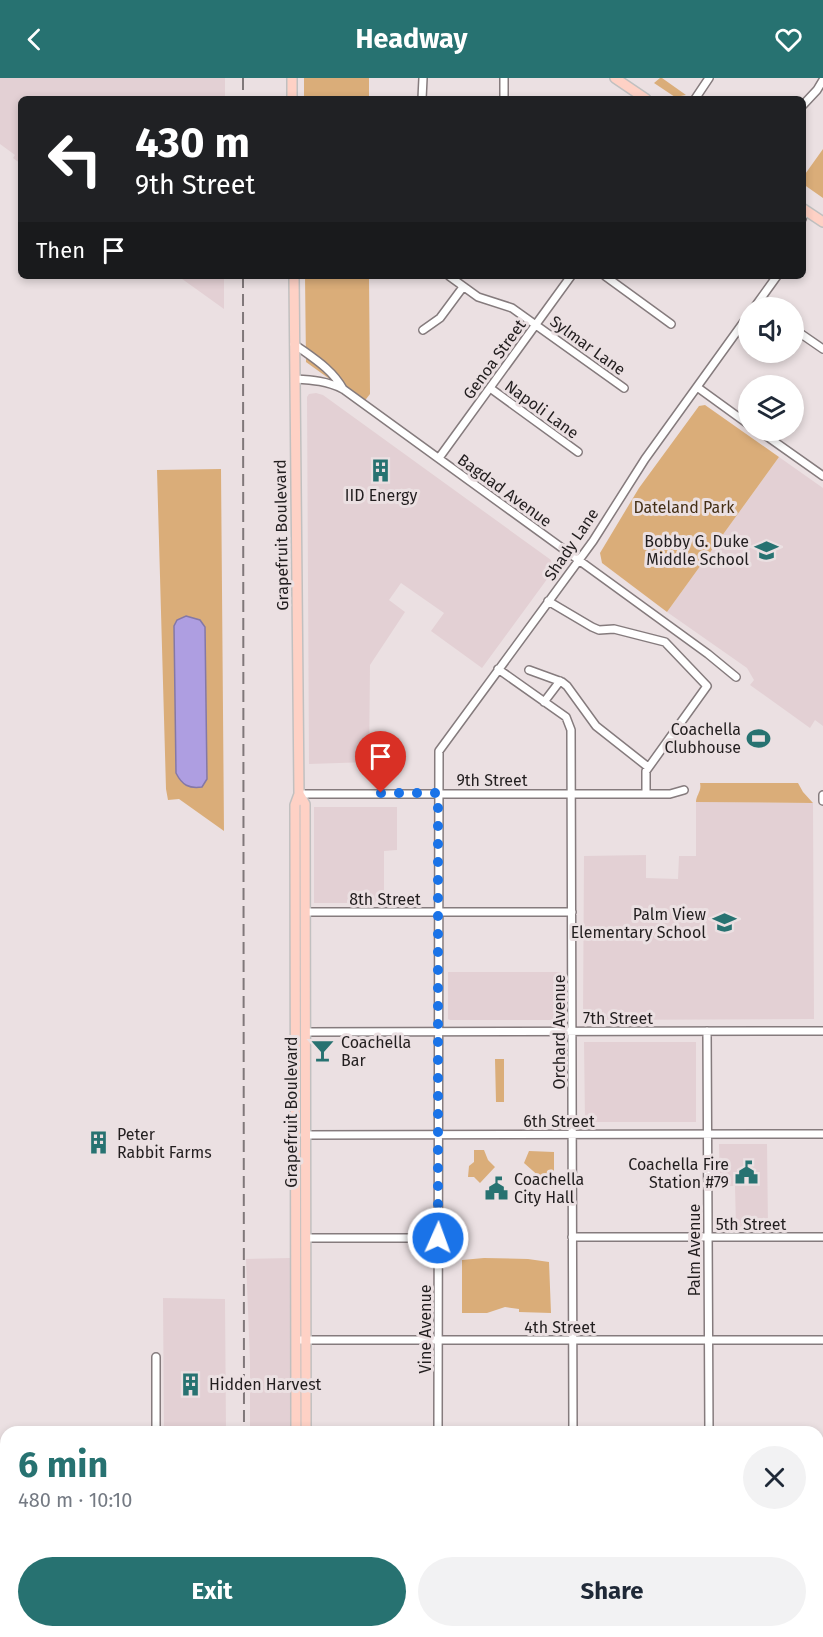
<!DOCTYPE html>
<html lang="en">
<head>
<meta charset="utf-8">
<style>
  :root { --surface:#fff; --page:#f2f2f3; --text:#1f2937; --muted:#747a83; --accent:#277271 }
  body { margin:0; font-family:"Fira Sans",sans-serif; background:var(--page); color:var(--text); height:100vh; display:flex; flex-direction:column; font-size:22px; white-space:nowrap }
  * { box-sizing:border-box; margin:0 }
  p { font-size:20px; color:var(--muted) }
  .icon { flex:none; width:33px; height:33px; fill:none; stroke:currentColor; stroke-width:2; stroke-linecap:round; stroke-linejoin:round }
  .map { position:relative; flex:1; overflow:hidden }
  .details { position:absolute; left:0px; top:1348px; width:824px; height:212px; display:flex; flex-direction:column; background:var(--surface); border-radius:18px 18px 0 0; box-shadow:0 3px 9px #0003 }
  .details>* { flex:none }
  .hud { position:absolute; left:18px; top:18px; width:788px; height:183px; border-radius:9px; box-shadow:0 3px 9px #0003; background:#202124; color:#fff; overflow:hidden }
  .controls { position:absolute; left:738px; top:219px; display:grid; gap:12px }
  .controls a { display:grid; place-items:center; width:66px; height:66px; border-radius:50%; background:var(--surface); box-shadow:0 3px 9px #0003; font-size:30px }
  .pin { position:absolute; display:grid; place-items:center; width:51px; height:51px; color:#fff; margin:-62px -26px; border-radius:50% 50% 50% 0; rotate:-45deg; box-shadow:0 0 6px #0007 }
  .pin .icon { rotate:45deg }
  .me { position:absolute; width:66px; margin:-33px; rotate:2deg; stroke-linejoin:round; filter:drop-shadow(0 0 4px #0008) }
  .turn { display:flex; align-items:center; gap:21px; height:126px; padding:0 18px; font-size:27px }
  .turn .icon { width:78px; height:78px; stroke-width:2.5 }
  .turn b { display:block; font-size:42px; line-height:51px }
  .then { display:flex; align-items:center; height:57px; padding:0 18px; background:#0003; gap:12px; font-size:22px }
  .round { display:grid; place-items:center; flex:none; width:63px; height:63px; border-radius:32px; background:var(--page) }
  .overview { display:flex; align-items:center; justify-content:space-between; height:102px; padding:0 18px }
  h1 { font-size:36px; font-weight:700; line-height:45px; color:var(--accent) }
  .action { display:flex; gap:12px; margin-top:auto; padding:12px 18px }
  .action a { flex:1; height:69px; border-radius:36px; background:var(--accent); color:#fff; font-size:24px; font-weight:700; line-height:69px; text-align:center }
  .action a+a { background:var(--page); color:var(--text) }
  header { display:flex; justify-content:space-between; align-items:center; height:78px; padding:0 18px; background:var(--accent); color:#fff; font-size:27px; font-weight:700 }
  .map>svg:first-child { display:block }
</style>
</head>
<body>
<header><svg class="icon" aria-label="back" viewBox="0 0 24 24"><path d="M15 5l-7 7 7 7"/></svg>Headway<svg class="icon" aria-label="heart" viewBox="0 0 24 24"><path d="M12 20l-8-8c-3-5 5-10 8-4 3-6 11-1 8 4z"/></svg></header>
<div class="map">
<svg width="823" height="1559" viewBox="0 0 823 1559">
  <rect width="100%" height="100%" fill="#ebe0e2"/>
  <path fill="#e3d0d4" d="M0,0H225V21H21V86L13,80L15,77L0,66Z
    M178,198H224V231Z
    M316,315L323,317L551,482L553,493L482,590L431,553L444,535L401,505L389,522L405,534L370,587L369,684L309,686L307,319L309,316Z
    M779,379L823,410V648L815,642L810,650L750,607L754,602L747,590L667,534Z
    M696,724L813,725L814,941L583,942L584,778L646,777V800L678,801L679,778H696Z
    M314,729H397V772L384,773V825H314Z
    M448,894H562V939L560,942H450L448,941Z
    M584,964H696V1044H585Z
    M719,1066H767L768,1149H736L735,1108H720Z
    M290,1180L292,1354H250V1283L246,1181Z
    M163,1220L225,1221L226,1354H164Z
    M6,1530V1554H141L140,1559H0V1539Z
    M165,1554H226V1559H165Z"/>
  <path fill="#daad79" d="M304,0H369V21H304Z
    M660,0H662L686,17L675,19L654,5Z
    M823,71V120L803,106V99Z
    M305,198H369L370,316L363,325L306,284Z
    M705,327L779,379L667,534L602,485L600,475L639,410L699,328Z
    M221,391L224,753L179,721L168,722L166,711L157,392Z
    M700,705H798L803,714L813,725L696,724C696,717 702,713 700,705Z
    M495,981H504V1024H496Z
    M474,1072H484L488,1082L495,1089L480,1105L474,1099H468L469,1088L474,1084Z
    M529,1073L554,1074V1110L550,1108L524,1085Z
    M484,1180L528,1181L549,1184L551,1235L519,1234V1231L505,1229L487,1235H462V1182Z"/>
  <path fill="#ae9ee1" stroke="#8478a7" stroke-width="1.5" d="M186,538L200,542L205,549L207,701L202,709C189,711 182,707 176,695L174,548L177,542Z"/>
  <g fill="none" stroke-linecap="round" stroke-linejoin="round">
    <defs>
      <path id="minor" d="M422,21L423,0
        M504,21V0
        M695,21L709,0
        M802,28L817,12L823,2
        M802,141L805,132
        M449,198L478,219L512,230L624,310
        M605,198L671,246
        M754,230L777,198
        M794,251L823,271
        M423,252L440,240L463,209
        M294,266C313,280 332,291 343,311
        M295,301C313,302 327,303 343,311L708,576L736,599
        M697,309L748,346
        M490,310L578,374
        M758,352L823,398
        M439,380L571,198
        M548,523L592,549L599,552L614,551L665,564L707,608L646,693V716
        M498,591L566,639L571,652L573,1354
        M529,592L562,604L567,608L596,648L648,689
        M544,624L560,603
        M299,716H670L684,712
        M823,717V723
        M305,834H572
        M707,953L709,1354
        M306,954L823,953
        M304,1057L823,1056
        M572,1159H823
        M306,1160H438
        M297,1262H823
        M156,1354V1279
        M438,1354L439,673L593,463L645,381L748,238
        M818,1365H823
        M818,1484H823
        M439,1554V1559
        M574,1554V1559
        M150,1559L151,1554
        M708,1559V1554"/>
      <path id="major" d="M292,0V21
        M615,0L646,21
        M802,130L823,144
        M294,198L299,716L295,727L296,1354
        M299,716L305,726L306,1354
        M818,1541L823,1534
        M296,1559V1554
        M306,1559V1554
        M804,1559L808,1554
        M820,1559L823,1555"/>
    </defs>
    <use href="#minor" stroke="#857b7d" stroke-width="10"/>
    <use href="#major" stroke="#c1c0c0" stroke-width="12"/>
    <use href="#minor" stroke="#fff" stroke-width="7"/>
    <use href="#major" stroke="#fed1c5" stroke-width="9"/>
    <path stroke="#80787a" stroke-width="2" stroke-dasharray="12 6" stroke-linecap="butt" d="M243,0V21
      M243,198L244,1354
      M240,1554V1559"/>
  </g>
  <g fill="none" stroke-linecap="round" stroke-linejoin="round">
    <path stroke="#1a73e8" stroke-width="10" stroke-dasharray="0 18" d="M381,715H438V1160"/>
  </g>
  <defs>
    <symbol id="building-bare" viewBox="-9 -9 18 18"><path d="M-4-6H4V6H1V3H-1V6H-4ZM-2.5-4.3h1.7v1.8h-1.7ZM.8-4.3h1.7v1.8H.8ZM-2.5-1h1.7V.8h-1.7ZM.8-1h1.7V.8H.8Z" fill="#277271" stroke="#ebe0e2" stroke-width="2.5" paint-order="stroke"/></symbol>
    <symbol id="school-bare" viewBox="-9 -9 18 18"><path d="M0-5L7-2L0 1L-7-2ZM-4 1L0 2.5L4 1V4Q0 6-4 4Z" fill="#277271" stroke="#ebe0e2" stroke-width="2.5" paint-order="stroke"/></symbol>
    <symbol id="stadium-bare" viewBox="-9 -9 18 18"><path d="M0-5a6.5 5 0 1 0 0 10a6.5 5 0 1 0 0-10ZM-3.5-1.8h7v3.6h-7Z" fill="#277271" stroke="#ebe0e2" stroke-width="2.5" paint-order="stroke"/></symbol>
    <symbol id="bar-bare" viewBox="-9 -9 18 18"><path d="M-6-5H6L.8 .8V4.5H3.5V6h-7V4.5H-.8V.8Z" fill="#277271" stroke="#ebe0e2" stroke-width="2.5" paint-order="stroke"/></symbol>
    <symbol id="civic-bare" viewBox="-9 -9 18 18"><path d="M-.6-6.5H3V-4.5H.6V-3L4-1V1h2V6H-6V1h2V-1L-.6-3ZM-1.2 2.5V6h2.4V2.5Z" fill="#277271" stroke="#ebe0e2" stroke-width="2.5" paint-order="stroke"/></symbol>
  </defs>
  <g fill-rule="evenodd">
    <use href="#building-bare" x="364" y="376" width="33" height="33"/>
    <use href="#school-bare" x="750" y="456" width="33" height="33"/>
    <use href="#stadium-bare" x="742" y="644" width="33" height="33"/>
    <use href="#school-bare" x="708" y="828" width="33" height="33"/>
    <use href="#bar-bare" x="306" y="956" width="33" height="33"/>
    <use href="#building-bare" x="82" y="1048" width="33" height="33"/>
    <use href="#civic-bare" x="730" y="1078" width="33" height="33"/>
    <use href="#civic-bare" x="480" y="1094" width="33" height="33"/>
    <use href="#building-bare" x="174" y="1290" width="33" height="33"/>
  </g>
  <g text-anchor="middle" stroke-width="6" stroke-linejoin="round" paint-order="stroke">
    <g font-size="16" fill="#221e1f" stroke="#ebe0e2">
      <text transform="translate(588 267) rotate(36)" y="6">Sylmar Lane</text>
      <text transform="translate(494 281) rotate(-54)" y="6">Genoa Street</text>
      <text transform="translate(542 331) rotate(36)" y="6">Napoli Lane</text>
      <text transform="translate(505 412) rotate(36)" y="6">Bagdad Avenue</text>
      <text transform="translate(281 457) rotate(-91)" y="6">Grapefruit Boulevard</text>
      <text transform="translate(571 466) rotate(-56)" y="6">Shady Lane</text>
      <text x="492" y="708">9th Street</text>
      <text x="385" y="827">8th Street</text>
      <text x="618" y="946">7th Street</text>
      <text transform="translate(559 954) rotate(-90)" y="6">Orchard Avenue</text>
      <text transform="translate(291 1034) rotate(-90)" y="6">Grapefruit Boulevard</text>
      <text x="559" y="1049">6th Street</text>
      <text x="751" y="1152">5th Street</text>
      <text transform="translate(694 1172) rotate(-90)" y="6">Palm Avenue</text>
      <text x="560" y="1255">4th Street</text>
      <text transform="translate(425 1251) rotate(-90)" y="6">Vine Avenue</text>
    </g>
    <g font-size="16" fill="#221e1f" stroke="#ebe0e2" text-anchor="end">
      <text x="381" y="423" text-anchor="middle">IID Energy</text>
      <text x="749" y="469">Bobby G. Duke<tspan x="749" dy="18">Middle School</tspan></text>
      <text x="741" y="657">Coachella<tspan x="741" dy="18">Clubhouse</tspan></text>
      <text x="706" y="842">Palm View<tspan x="706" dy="18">Elementary School</tspan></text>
      <text x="341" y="970" text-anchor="start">Coachella<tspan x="341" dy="18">Bar</tspan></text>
      <text x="117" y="1062" text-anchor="start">Peter<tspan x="117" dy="18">Rabbit Farms</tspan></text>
      <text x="729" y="1092">Coachella Fire<tspan x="729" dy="18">Station #79</tspan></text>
      <text x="514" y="1107" text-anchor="start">Coachella<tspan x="514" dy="18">City Hall</tspan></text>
      <text x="209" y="1312" text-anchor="start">Hidden Harvest</text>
    </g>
    <g font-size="16" fill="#442f15" stroke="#ebe0e2">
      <text x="684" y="435">Dateland Park</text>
    </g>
  </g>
</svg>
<div class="controls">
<a><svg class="icon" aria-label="sound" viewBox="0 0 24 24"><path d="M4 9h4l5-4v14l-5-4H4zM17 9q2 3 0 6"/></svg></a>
<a><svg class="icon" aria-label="layers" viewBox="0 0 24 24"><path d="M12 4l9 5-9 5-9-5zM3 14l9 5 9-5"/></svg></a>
</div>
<div class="pin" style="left:381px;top:715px;background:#d93025"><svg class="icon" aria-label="arrive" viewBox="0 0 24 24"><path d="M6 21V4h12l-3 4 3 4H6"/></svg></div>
<svg class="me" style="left:438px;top:1160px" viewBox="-20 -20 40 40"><circle r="17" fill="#1a73e8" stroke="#fff" stroke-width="3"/><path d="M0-11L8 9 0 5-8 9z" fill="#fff"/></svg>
<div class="hud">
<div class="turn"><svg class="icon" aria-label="left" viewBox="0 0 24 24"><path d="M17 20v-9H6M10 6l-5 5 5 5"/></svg><div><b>430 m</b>9th Street</div></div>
<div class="then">Then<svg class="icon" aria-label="arrive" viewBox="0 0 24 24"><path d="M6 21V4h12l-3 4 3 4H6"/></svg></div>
</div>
<section class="details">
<div class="overview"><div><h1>6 min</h1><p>480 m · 10:10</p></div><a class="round"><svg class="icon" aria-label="close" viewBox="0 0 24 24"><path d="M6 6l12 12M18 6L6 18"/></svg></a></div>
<div class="action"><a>Exit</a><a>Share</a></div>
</section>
</div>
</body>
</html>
